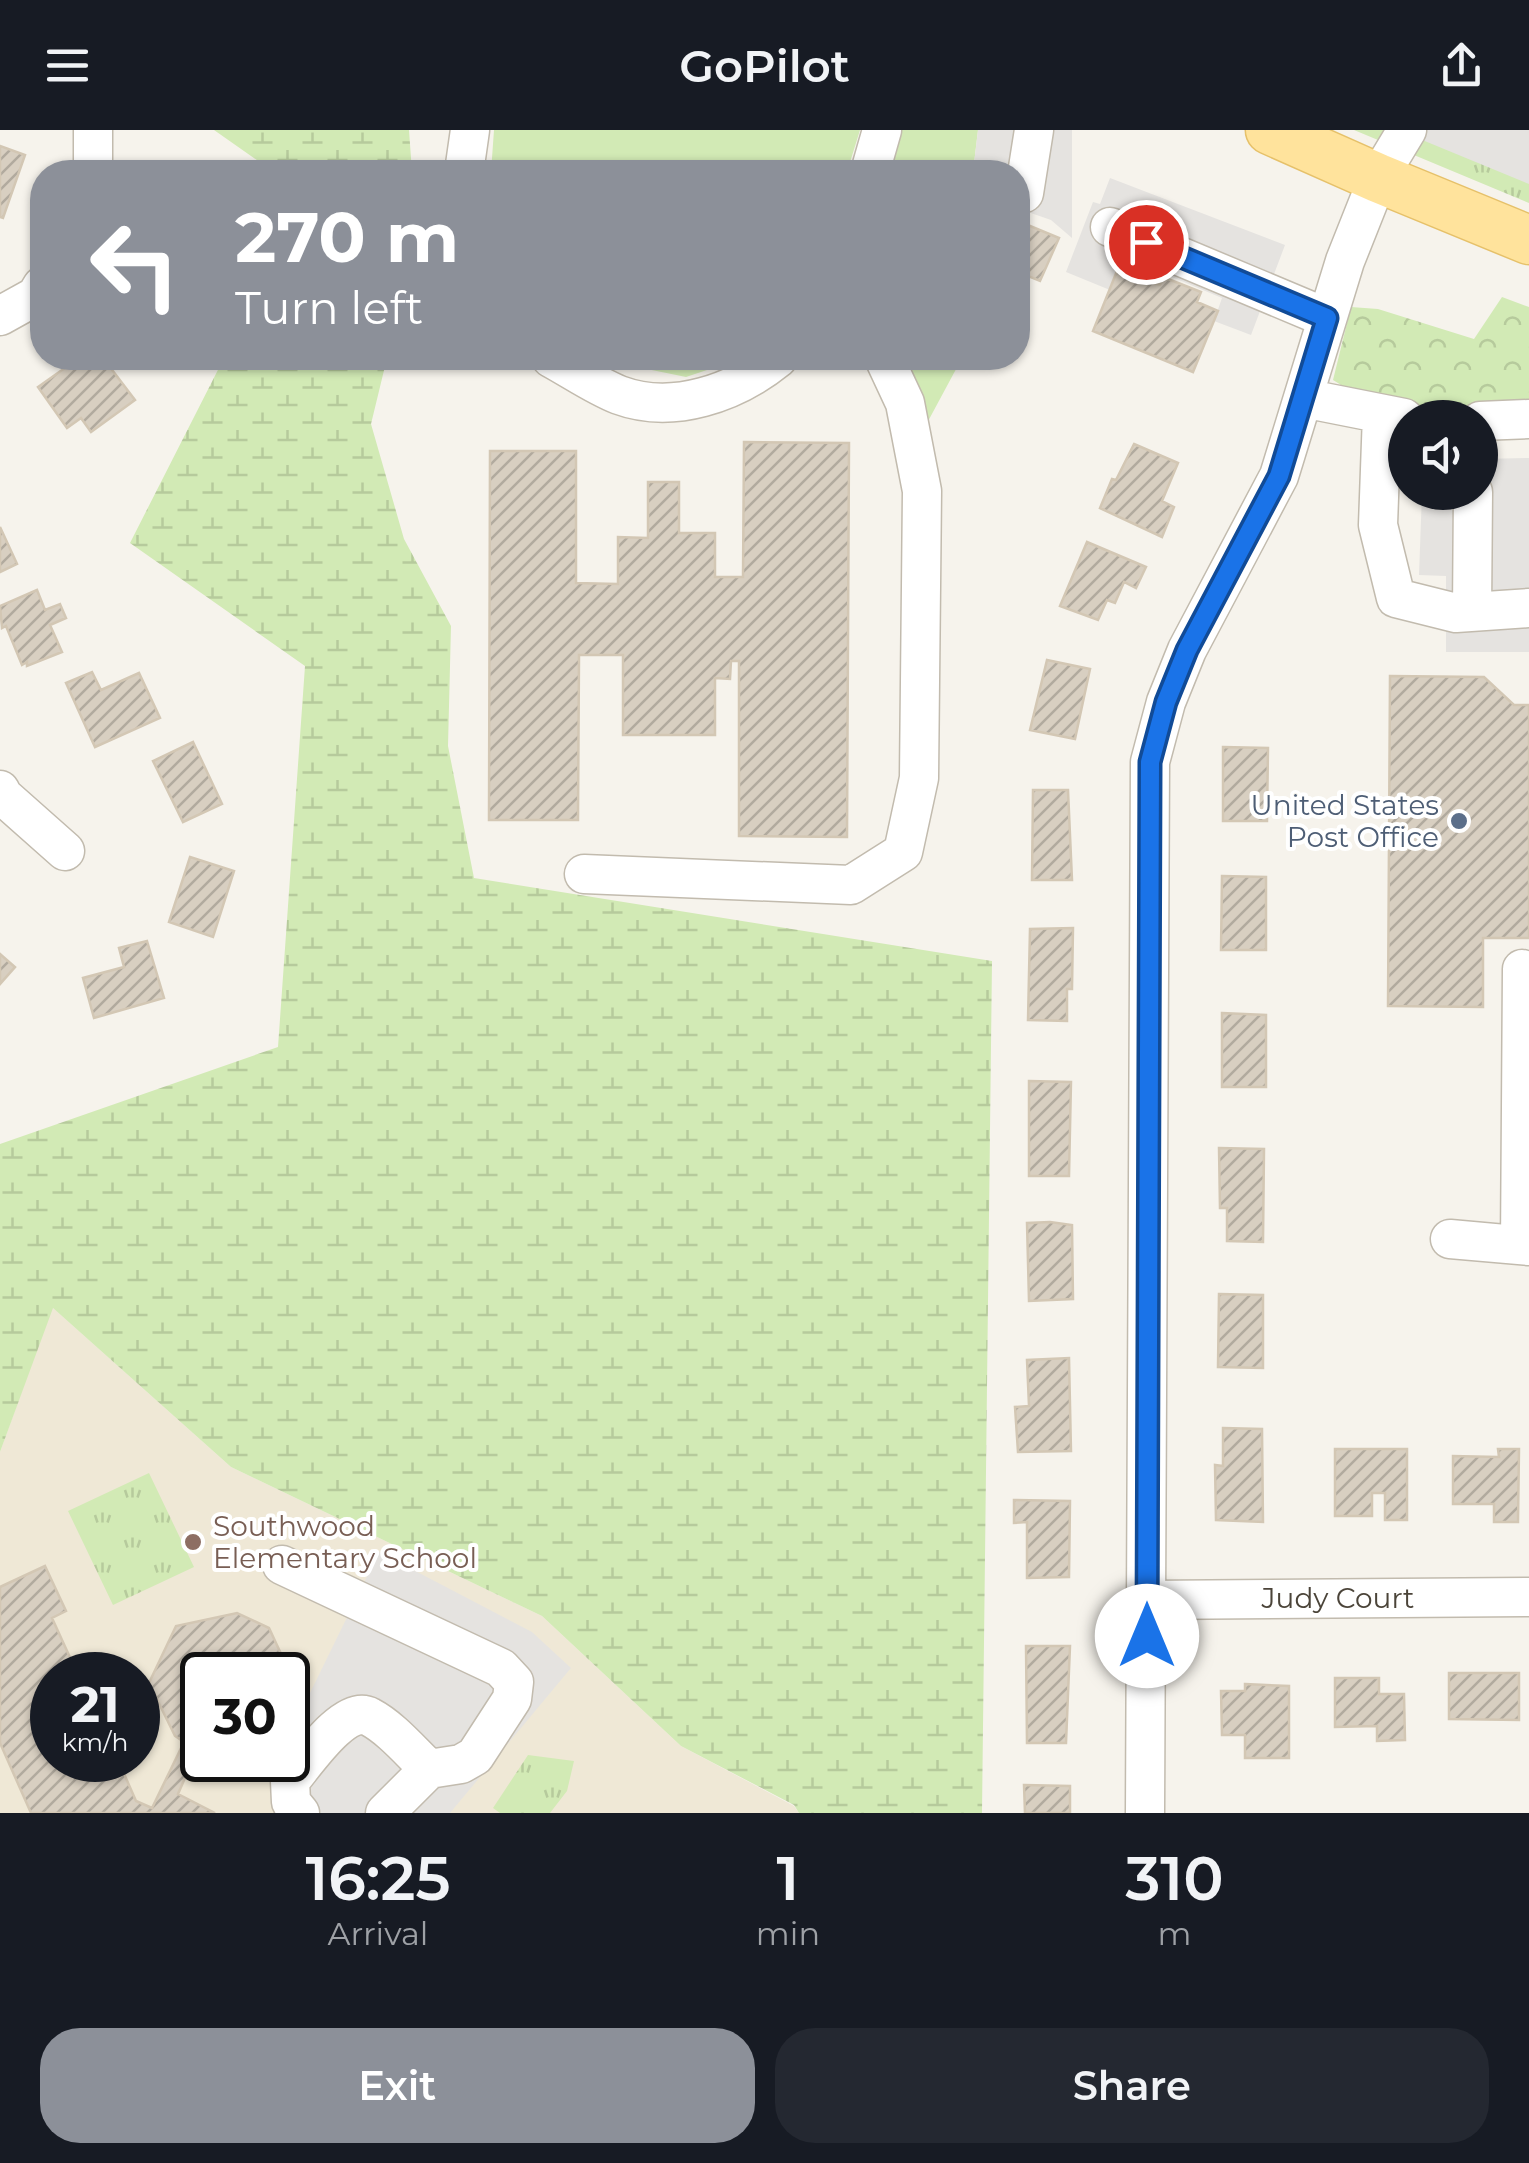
<!DOCTYPE html>
<html lang="en">
<head>
<meta charset="utf-8">
<style>
  :root { --surface:#171b24; --page:#242831; --text:#f1f3f6; --muted:#9ea1a6; --accent:#8c9099 }
  body { margin:0; font-family:Montserrat,sans-serif; background:var(--page); color:var(--text); height:100vh; display:flex; flex-direction:column; font-size:38px; white-space:nowrap }
  * { box-sizing:border-box; margin:0 }
  p { font-size:32px; color:var(--muted) }
  .icon { flex:none; width:55px; height:55px; fill:none; stroke:currentColor; stroke-width:2; stroke-linecap:round; stroke-linejoin:round }
  .map { position:relative; height:1683px; overflow:hidden }
  .panel { display:flex; flex-direction:column; background:var(--surface); flex:1 }
  .panel>* { flex:none }
  .top-card { position:absolute; left:30px; top:30px; width:1000px; height:210px; border-radius:40px; box-shadow:0 2px 8px #0004; background:#8c9099; color:#fff; overflow:hidden }
  .buttons { position:absolute; left:1388px; top:270px; display:grid; gap:20px }
  .buttons a { display:grid; place-items:center; width:110px; height:110px; border-radius:50%; background:var(--surface); box-shadow:0 2px 8px #0004; font-size:50px }
  .speed { position:absolute; left:30px; top:1522px; display:flex; gap:20px; font-size:50px; font-weight:700; text-align:center }
  .speed>* { display:grid; place-content:center; width:130px; height:130px; border-radius:50%; background:var(--surface); box-shadow:0 2px 8px #0004; line-height:1 }
  .speed small { font-size:25px; font-weight:400 }
  .speed .limit { border:5px solid #111; border-radius:15px; background:#fff; color:#111 }
  .pin { position:absolute; display:grid; place-items:center; width:85px; height:85px; color:#fff; margin:-42px; border:5px solid #fff; border-radius:50%; box-shadow:0 2px 10px #0007 }
  .me { position:absolute; width:110px; margin:-55px; rotate:0deg; stroke-linejoin:round; filter:drop-shadow(0 0 8px #0008) }
  .turn { display:flex; align-items:center; gap:35px; height:210px; padding:0 40px; font-size:45px }
  .turn .icon { width:130px; height:130px; stroke-width:2.5 }
  .turn b { display:block; font-size:70px; line-height:85px }
  .eta { display:flex; justify-content:space-evenly; align-items:center; height:170px; text-align:center }
  .eta b { font-size:60px; font-weight:600; line-height:70px }
  .button { display:flex; gap:20px; margin-top:auto; padding:20px 40px }
  .button a { flex:1; height:115px; border-radius:40px; background:var(--accent); color:#fff; font-size:40px; font-weight:600; line-height:115px; text-align:center }
  .button a+a { background:var(--page); color:var(--text) }
  header { display:flex; justify-content:space-between; align-items:center; height:130px; padding:0 40px; background:var(--surface); font-size:45px; font-weight:600 }
  .map>svg:first-child { display:block }
</style>
</head>
<body>
<header><svg class="icon" aria-label="menu" viewBox="0 0 24 24"><path d="M4 6h16M4 12h16M4 18h16"/></svg>GoPilot<svg class="icon" aria-label="share" viewBox="0 0 24 24"><path d="M12 15V3M7 8l5-5 5 5M5 13v7h14v-7"/></svg></header>
<div class="map">
<svg width="1529" height="1683" viewBox="0 0 1529 1683">
  <defs>
    <pattern id="forest-crowns" width="20" height="18" patternUnits="userSpaceOnUse" patternTransform="scale(2.5)"><rect width="20" height="18" fill="#d2eab5"/><path d="M2 6a3 3 0 1 1 6 0M12 15a3 3 0 1 1 6 0" fill="none" stroke="#b6ca9c"/></pattern>
    <pattern id="wetland-marsh" width="20" height="14" patternUnits="userSpaceOnUse" patternTransform="scale(2.5)"><rect width="20" height="14" fill="#d2eab5"/><path d="M1 5h8M5 5V1M11 12h8M15 12V8" fill="none" stroke="#b6ca9c"/></pattern>
    <pattern id="park-tufts" width="24" height="20" patternUnits="userSpaceOnUse" patternTransform="scale(2.5)"><rect width="24" height="20" fill="#d2eab5"/><path d="M3 7l-1-3M5 7V3M7 7l1-3M15 17l-1-3M17 17v-4M19 17l1-3" fill="none" stroke="#b6ca9c"/></pattern>
    <pattern id="building-hatch" width="6" height="6" patternUnits="userSpaceOnUse" patternTransform="scale(2.5)"><rect width="6" height="6" fill="#d8cfc1"/><path d="M-1 1l2-2M0 6l6-6M5 7l2-2" fill="none" stroke="#b1aa9e"/></pattern>
  </defs>
  <rect width="100%" height="100%" fill="#f6f3ec"/>
  <path fill="#efe8d6" fill-rule="evenodd" d="M52,1177L231,1337L542,1486L681,1616L794,1676L799,1683H0V1322ZM52,1545H138V1630H52ZM202,1545H288V1630H202Z"/>
  <path fill="#d2eab5" d="M494,0H860L847,42H491Z
    M893,0H978L973,42H880Z
    M593,228H743L686,247Z
    M899,228H962L926,295Z"/>
  <path fill="url(#forest-crowns)" d="M1502,167L1529,177V281L1413,287L1359,266L1333,250L1351,177L1378,179L1474,209Z"/>
  <path fill="url(#wetland-marsh)" d="M214,0H409L412,42H274Z
    M224,228H387L371,294L404,409L451,496L448,616L474,748L992,831L982,1683H799L794,1675L681,1616L542,1486L231,1337L53,1178L0,1322V1014L278,917L305,536L130,413Z"/>
  <path fill="url(#park-tufts)" d="M1354,0H1529V73Z
    M149,1343L194,1437L113,1475L68,1381Z
    M528,1625L574,1631L567,1661L550,1683H500L493,1678Z"/>
  <path fill="#e5e3e0" d="M978,0H1072V108L1051,90L1025,81L1018,84V42H973Z
    M1398,0H1529V55V54Z
    M1110,48L1285,115L1251,205L1214,191L1222,168L1124,127L1110,160L1066,142L1093,72L1100,74Z
    M1529,328V522H1446V446L1419,445L1422,363L1480,362V329Z
    M379,1422L532,1502L571,1538L450,1683H289L277,1670L279,1630H288V1608Z"/>
  <path fill="url(#building-hatch)" stroke="#d3c7b4" stroke-width="2.5" d="M0,16L25,25L3,88L0,87Z
    M186,33L228,40V42H184Z
    M1018,91L1059,108L1040,151L1018,142Z
    M1123,126L1157,140L1152,152L1160,155L1163,147L1201,162L1197,172L1218,181L1193,242L1093,201Z
    M79,228H103L135,270L91,302L81,288L67,298L38,257Z
    M744,312L849,313L847,707L739,706V531H731L730,549L715,548V605H623V525H579L578,690H489L490,321H576V453L618,454V407L648,408V352H679V403H715V447H743Z
    M1134,314L1178,333L1162,371L1174,377L1162,407L1100,378L1112,349L1116,350Z
    M0,397L17,434L0,442Z
    M1087,412L1146,437L1136,458L1124,452L1115,473L1107,470L1098,490L1060,476Z
    M37,460L45,480L60,474L66,488L50,495L62,522L27,536V532L22,535L6,496L2,498L0,476Z
    M1047,530L1090,539L1075,609L1030,600Z
    M92,542L101,560L139,543L160,588L95,617L66,553Z
    M1390,546L1484,547L1514,575H1529V808H1483V877L1388,876Z
    M193,612L222,674L183,692L153,631Z
    M1223,617L1268,618L1267,691H1223Z
    M1033,660H1068L1072,750H1032Z
    M190,727L234,741L213,807L169,792Z
    M1222,746L1266,747V820H1221Z
    M1073,798L1072,859H1067V891L1028,890L1030,799Z
    M147,811L164,868L94,888L83,848L124,837L119,818Z
    M0,824L15,837L0,854Z
    M1222,883L1266,885V957H1222Z
    M1029,951L1071,952L1069,1046H1029Z
    M1219,1018L1264,1019L1263,1112L1227,1111V1078H1220Z
    M1050,1092L1072,1095L1073,1169L1029,1171L1027,1093Z
    M1219,1164L1263,1165V1238L1218,1237Z
    M1069,1228L1071,1321L1018,1322L1015,1277L1029,1276L1027,1230Z
    M1223,1298L1262,1299L1263,1392L1216,1390L1215,1335L1223,1336Z
    M1335,1319H1407V1390H1385V1363H1372V1386H1335Z
    M1498,1319H1519L1518,1392H1494V1374H1453V1326L1499,1327Z
    M1014,1370L1070,1371L1069,1447L1027,1448V1392L1014,1393Z
    M45,1436L66,1481L52,1488L78,1545H52V1630H118L136,1671L152,1678L184,1612L175,1606L149,1553L176,1496L237,1483L269,1498L295,1554L288,1569V1545H202V1620L198,1618L178,1664L215,1683H31L0,1613V1457Z
    M1026,1516H1070L1066,1613H1027Z
    M1449,1543H1519V1590L1449,1589Z
    M1335,1548H1379V1564H1404L1405,1610L1377,1611V1596L1335,1597Z
    M1245,1554L1289,1556V1628H1245V1605H1222L1221,1561H1245Z
    M1024,1655L1070,1656V1683H1025Z"/>
  <g fill="none" stroke-linecap="round" stroke-linejoin="round">
    <defs>
      <path id="minor" d="M93,0V42
        M464,42L470,0
        M870,42L882,0
        M1024,63L1034,0
        M1110,97L1327,188
        M0,186L36,166L42,156
        M551,228C573,240 596,256 619,265C673,285 735,263 778,228
        M1303,268L1404,288
        M1382,284L1378,395L1396,468L1456,483L1529,478
        M1480,291L1529,289
        M1472,482L1473,362
        M0,660L3,666L65,721
        M584,744L851,755L903,722L919,648L922,361L905,273L884,228
        M1450,1109L1529,1116
        M1520,1115L1522,839
        M282,1435L501,1538L514,1552L512,1569L475,1626L461,1634L429,1639L385,1683
        M1147,1470L1529,1467
        M300,1683L291,1672L290,1651C305,1634 345,1573 370,1587C391,1598 411,1622 429,1639
        M1145,1683L1150,632L1166,572L1187,520L1279,346L1345,131L1378,48L1407,0"/>
      <path id="major" d="M1270,0L1378,48L1529,110"/>
    </defs>
    <use href="#minor" stroke="#c2bbae" stroke-width="41"/>
    <use href="#major" stroke="#e6c16a" stroke-width="51"/>
    <use href="#minor" stroke="#fff" stroke-width="38"/>
    <use href="#major" stroke="#ffe39c" stroke-width="48"/>
  </g>
  <g fill="none" stroke-linecap="round" stroke-linejoin="round">
    <defs>
      <path id="route" d="M1146,112L1327,188L1279,346L1187,520L1166,572L1150,632L1147,1506"/>
    </defs>
    <use href="#route" stroke="#114b97" stroke-width="25"/>
    <use href="#route" stroke="#1a73e8" stroke-width="18"/>
  </g>
  <circle fill="#5c6f8a" stroke="#fff" stroke-width="4" cx="1459" cy="691" r="10"/>
  <circle fill="#8d6e63" stroke="#fff" stroke-width="4" cx="193" cy="1412" r="10"/>
  <g text-anchor="middle" stroke-width="8" stroke-linejoin="round" paint-order="stroke">
    <g font-size="28" fill="#4e5e75" stroke="#fff" text-anchor="end">
      <text x="1439" y="685">United States<tspan x="1439" dy="32">Post Office</tspan></text>
    </g>
    <g font-size="28" fill="#785e54" stroke="#fff" text-anchor="start">
      <text x="213" y="1406">Southwood<tspan x="213" dy="32">Elementary School</tspan></text>
    </g>
    <g font-size="28" fill="#4b4439" stroke="#fff">
      <text x="1338" y="1478">Judy Court</text>
    </g>
  </g>
</svg>
<div class="buttons">
<a><svg class="icon" aria-label="sound" viewBox="0 0 24 24"><path d="M4 9h4l5-4v14l-5-4H4zM17 9q2 3 0 6"/></svg></a>
</div>
<div class="speed"><div>21<small>km/h</small></div><div class="limit">30</div></div>
<div class="pin" style="left:1146px;top:112px;background:#d93025"><svg class="icon" aria-label="arrive" viewBox="0 0 24 24"><path d="M6 21V4h12l-3 4 3 4H6"/></svg></div>
<svg class="me" style="left:1147px;top:1506px" viewBox="-20 -20 40 40"><circle r="19" fill="#fff"/><path d="M0-13L10 11 0 6-10 11z" fill="#1a73e8"/></svg>
<div class="top-card">
<div class="turn"><svg class="icon" aria-label="left" viewBox="0 0 24 24"><path d="M17 20v-9H6M10 6l-5 5 5 5"/></svg><div><b>270 m</b>Turn left</div></div>
</div>
</div>
<section class="panel">
<div class="eta">
<div><b>16:25</b><p>Arrival</p></div>
<div><b>1</b><p>min</p></div>
<div><b>310</b><p>m</p></div>
</div>
<div class="button"><a>Exit</a><a>Share</a></div>
</section>
</body>
</html>
